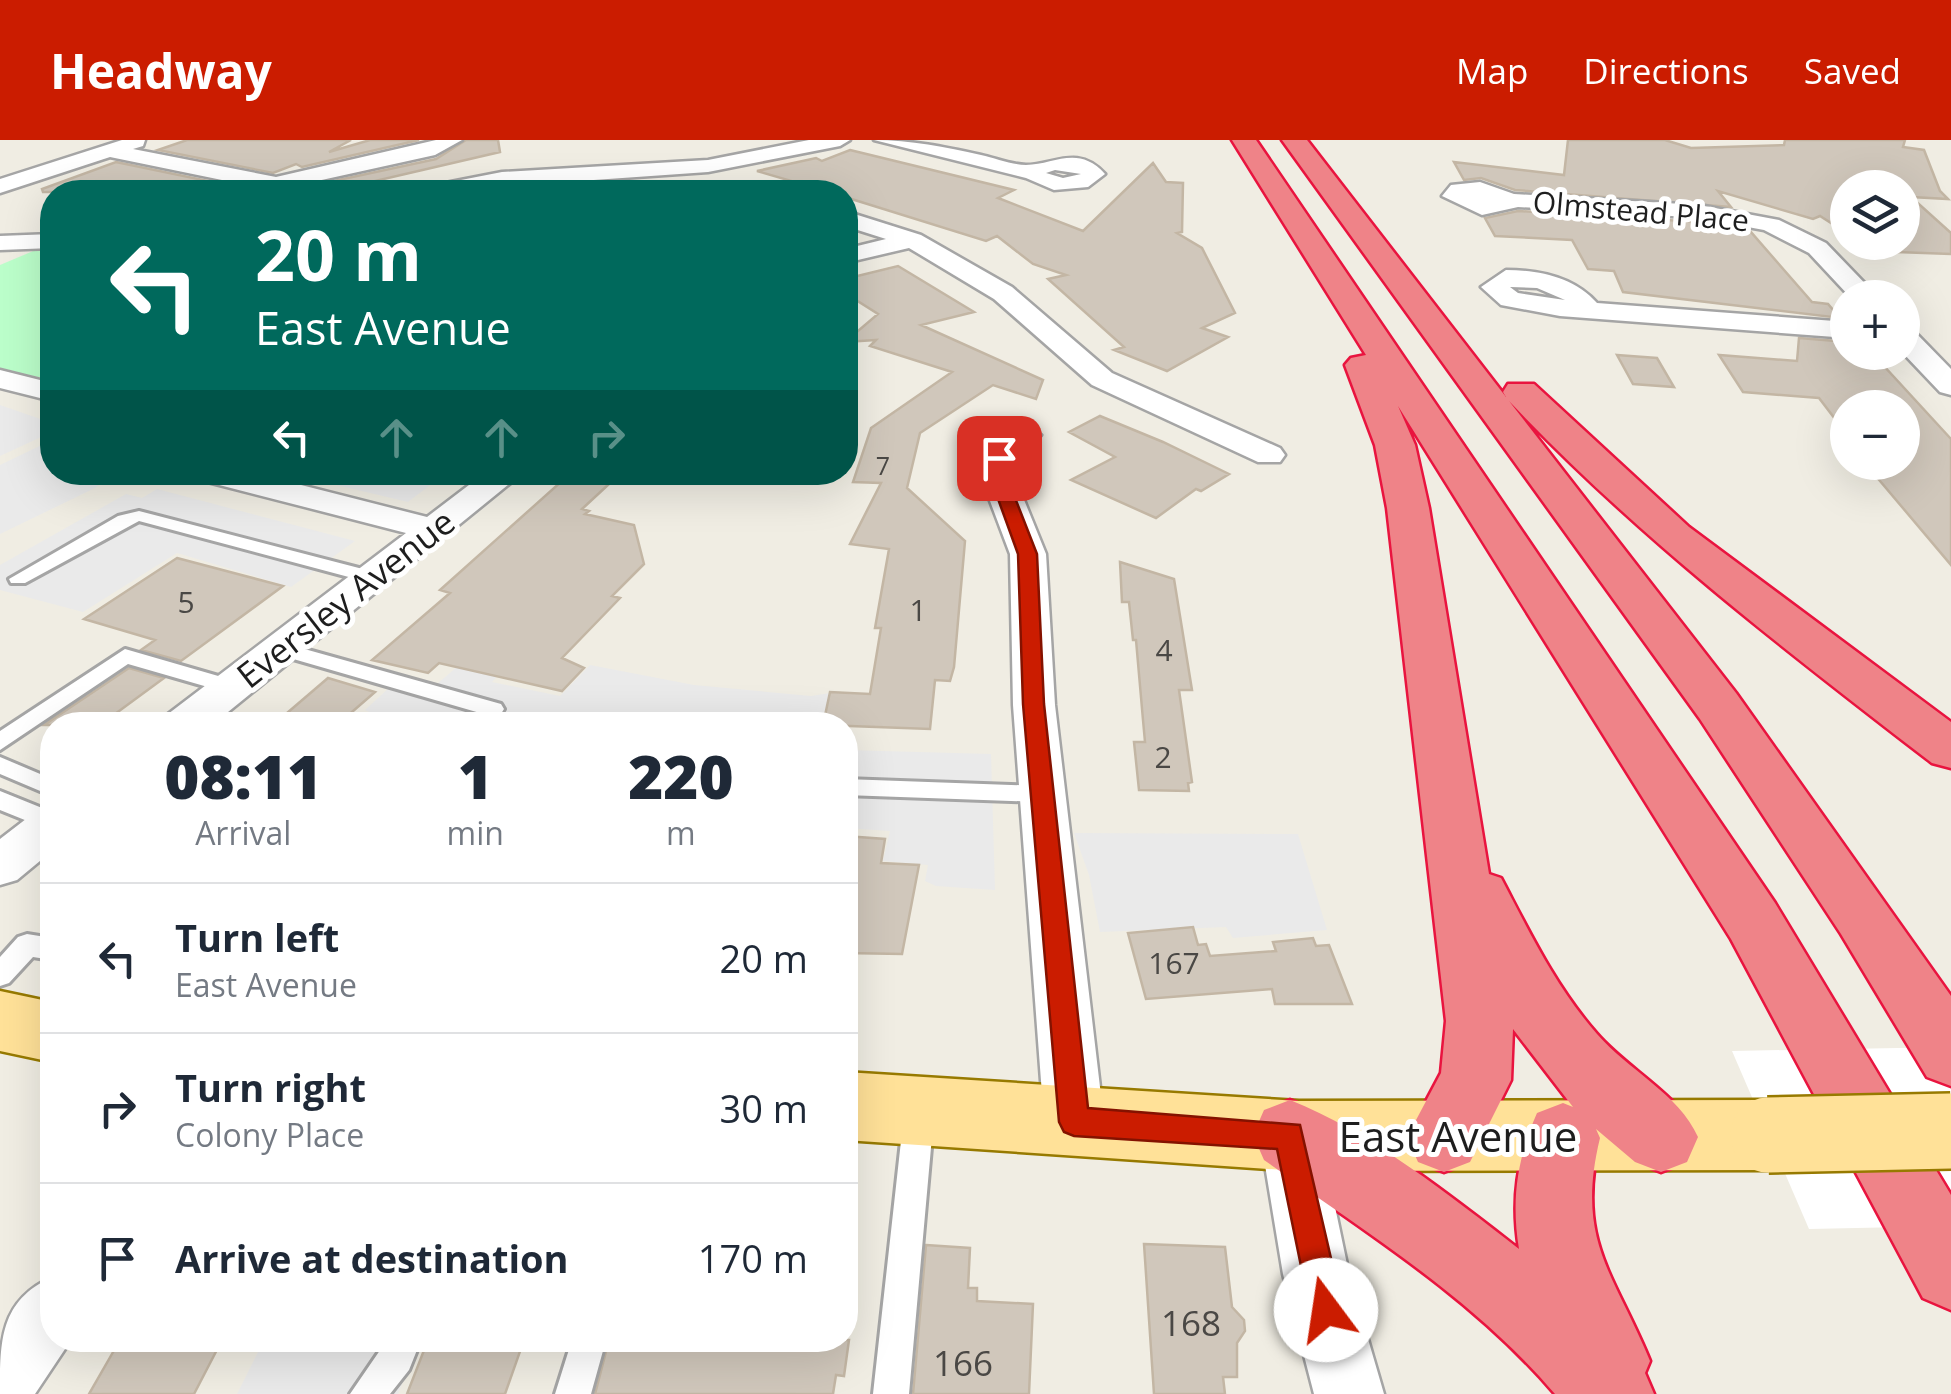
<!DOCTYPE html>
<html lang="en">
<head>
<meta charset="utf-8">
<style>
  :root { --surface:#fff; --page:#f2f2f3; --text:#1f2937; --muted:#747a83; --line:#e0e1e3; --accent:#cb1c00 }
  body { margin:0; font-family:"Open Sans",sans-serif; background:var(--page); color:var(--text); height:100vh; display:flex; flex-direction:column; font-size:38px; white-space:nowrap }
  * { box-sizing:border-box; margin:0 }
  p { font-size:32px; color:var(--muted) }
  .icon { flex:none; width:55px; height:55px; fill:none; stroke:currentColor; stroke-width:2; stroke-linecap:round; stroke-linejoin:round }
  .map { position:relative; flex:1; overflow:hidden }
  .details { position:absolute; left:40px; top:572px; width:818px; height:640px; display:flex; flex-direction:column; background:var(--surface); border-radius:40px; box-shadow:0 10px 40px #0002 }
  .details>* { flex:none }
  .banner { position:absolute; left:40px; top:40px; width:818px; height:305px; border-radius:40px; box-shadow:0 10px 40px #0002; background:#00695c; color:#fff; overflow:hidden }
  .tools { position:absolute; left:1830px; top:30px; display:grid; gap:20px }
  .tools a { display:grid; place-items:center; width:90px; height:90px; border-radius:50%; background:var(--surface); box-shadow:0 10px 40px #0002; font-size:50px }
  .pin { position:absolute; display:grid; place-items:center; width:85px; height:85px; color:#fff; margin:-42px; border-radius:20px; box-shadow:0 5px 15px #0006 }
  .me { position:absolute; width:110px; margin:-55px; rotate:346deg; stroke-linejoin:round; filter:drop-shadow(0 0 8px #0008) }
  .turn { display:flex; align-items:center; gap:35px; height:210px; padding:0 50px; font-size:45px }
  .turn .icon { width:130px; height:130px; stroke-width:2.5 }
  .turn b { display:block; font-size:70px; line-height:85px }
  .lanes { display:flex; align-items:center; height:95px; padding:0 50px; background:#0003; justify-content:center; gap:50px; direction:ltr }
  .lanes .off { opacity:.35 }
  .eta { display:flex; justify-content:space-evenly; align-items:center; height:170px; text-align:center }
  .eta b { font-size:60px; font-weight:800; line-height:70px }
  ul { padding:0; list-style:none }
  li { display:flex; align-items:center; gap:30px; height:150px; padding:0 50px; border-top:2px solid var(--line) }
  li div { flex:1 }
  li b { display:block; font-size:38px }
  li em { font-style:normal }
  header { display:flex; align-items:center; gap:60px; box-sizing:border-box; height:140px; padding:0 50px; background:var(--accent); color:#fff }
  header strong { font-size:48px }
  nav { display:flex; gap:55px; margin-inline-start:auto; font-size:35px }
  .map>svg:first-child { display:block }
</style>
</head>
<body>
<header>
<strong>Headway</strong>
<nav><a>Map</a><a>Directions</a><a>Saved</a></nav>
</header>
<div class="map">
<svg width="1951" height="1254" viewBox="0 0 1951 1254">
  <rect width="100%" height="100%" fill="#f0ede3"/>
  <path fill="#bbfeca" d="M52,108V240L0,229V125L38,109Z"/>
  <path fill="#eaeaea" d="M0,265L52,283V292L0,316Z
    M52,300V332L114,333L95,348L0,394V325Z
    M286,333H446L408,362Z
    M157,349L355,401L291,447L177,413L83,472L0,450V425L126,354L142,358Z
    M492,497L526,505L492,542L560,556L590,525L694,545L811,556L830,553L823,585H573L527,575L521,585H367L371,573L365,570L403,535L437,544Z
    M845,610L991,614L995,750L936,746L925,741L928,725L883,721L890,691L845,688Z
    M1074,693L1298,694L1327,790L1233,798L1226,787L1100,792L1089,735Z
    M264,1200H403L419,1201L398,1254H237Z"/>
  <path fill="#fff" d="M1951,907V1086L1809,1089L1732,911Z"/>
  <path fill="#d0c7bb" stroke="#c3b6a4" stroke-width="2.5" d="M187,0H351L329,12L370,0H419L302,27L296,24L273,33L158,10Z
    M466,0H498L500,12L341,49L329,42L436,19Z
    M1568,0H1665L1691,8L1784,5L1785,0H1905L1903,7L1924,10L1940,51L1948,59L1911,57L1951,93V114L1869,111L1859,102H1902V48H1848V94L1820,76L1813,79L1718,51L1731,67L1515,50L1481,38L1464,40L1454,22L1564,35Z
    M850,10L1014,50L998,58L1083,91L1153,23L1166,42L1183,43L1182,92L1177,93L1202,108L1235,173L1202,188L1228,197L1167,231L1114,210L1124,207L1048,139L1066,135L1033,124L997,96L986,101L845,57V52H829L757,31L816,18L822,21Z
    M116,22L237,47L223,52H43L42,49Z
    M1518,71L1699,82L1750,91L1812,162L1828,164L1840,178L1623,152L1614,131L1588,129L1572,100L1495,96L1485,78Z
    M898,126L974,172L921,185L1043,240L1036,259L993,245L920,293L907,348L965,401L954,527L950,541L935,540L930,589L823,585L830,552L870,554L881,488H875L889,409L850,404L881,343L853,342L871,288L952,232L870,206L876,200L845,202L878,174L845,153V139Z
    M1799,198L1848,202V212H1871L1951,299V425L1864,322H1902V268H1848V296L1819,258L1743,252L1719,215L1797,221Z
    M1617,215L1657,218L1674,247L1633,244Z
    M1100,276L1163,302L1229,334L1201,351L1196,349L1156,378L1071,340L1115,317L1069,292Z
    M572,332H622L582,369L589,371L585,374L634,385L644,424L612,456L620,458L562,518L584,528L562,551L439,523L428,533L372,520L450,453L440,450Z
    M177,418L283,446L181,521L141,510L155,500L84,479Z
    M1120,422L1174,439L1192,550H1179L1192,642L1188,643L1189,651L1139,650L1134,602H1145L1143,580L1136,500H1133L1129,462H1122Z
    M129,528L164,538L100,585H44Z
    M328,538L375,552L337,585H273Z
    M845,696L885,699L881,723L919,725L902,814L845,813Z
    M1193,787L1198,805L1206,804L1210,816L1276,811L1273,802L1313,798L1316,806L1329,805L1352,864H1275L1272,849L1146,859L1128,793Z
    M1144,1104L1225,1107L1232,1167L1244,1180L1245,1191L1237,1203V1237H1223L1225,1254H1154Z
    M926,1105L970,1108L968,1148H977V1161L1033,1164L1029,1254H913Z
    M131,1200H222L194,1254H89L116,1207L126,1208Z
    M428,1200H524L505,1254H407Z
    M609,1200H849L844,1236L836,1235L833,1254H595Z"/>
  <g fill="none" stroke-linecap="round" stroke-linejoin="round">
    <defs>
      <path id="service" d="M139,371L382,434L384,438L375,444L139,381L25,443H11L9,439L118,376Z
        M283,503L501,564L504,569L494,585H472L480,573L276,514L273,509Z
        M125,509L239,542L242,547L232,554L128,524L0,610V591Z
        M0,617L52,639V656L0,634Z
        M845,639L1042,646L1050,648L1054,654L1050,660L1042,662L845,655Z
        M0,651L52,672V691L0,670Z
        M27,794L52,798V820L33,817L9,843L0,846V817L18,797Z
        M919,960L929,964L934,974L909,1254H873L904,974L909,964Z
        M387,1200H421L409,1230L390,1254H350Z
        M572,1200H606L591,1254H555Z"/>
      <path id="minor" d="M122,0H145L143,6L133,9L276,37L436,0H462L435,15L299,45L309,52H280L110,17L0,53V39Z
        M809,0H850L840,6L708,32L422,52L425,47L502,32L708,20Z
        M874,0C911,0 945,7 981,15C995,18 1012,25 1026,25C1054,25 1078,4 1105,34L1088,47L1054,50L1026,38ZM1055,30L1081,34L1063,38L1046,33Z
        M1480,42L1514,54L1699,65L1779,80L1826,103L1879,158H1851L1809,113L1764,90L1699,78L1617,72L1518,67L1482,75L1442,56L1451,45Z
        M845,71L921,95L1012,147L1112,233L1280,308L1285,315L1280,322H1258L1092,245L994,159L909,108L845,123V109L886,99L845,86Z
        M52,94V108L0,110V96Z
        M1506,130C1539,130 1574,137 1597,163L1848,182V198L1560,176L1501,165L1481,147ZM1510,147L1537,148L1565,160L1518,153Z
        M1902,187L1912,189L1951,229V255L1940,252L1902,212Z
        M0,230L52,243V261L0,248Z
        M1025,285L1041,295L1016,320L1018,345L1046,414L1055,565L1104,981L1095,1001L1074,1009L1053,1001L1044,981L1013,565L1010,414L984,345L983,318L1014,288Z
        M192,332H250L427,377L486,332H524L212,585H161L168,574L406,393L196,339Z
        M52,667V711L17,740L0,745V699L35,672Z
        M1290,966L1311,975L1320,995L1349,1134L1384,1254H1314L1283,1134L1260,995L1269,975Z
        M52,1137V1200H71L35,1254H0C0,1200 0,1161 52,1137Z"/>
      <path id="primary" d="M0,851L52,862V922L0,911Z
        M845,932L1299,961L1768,960L1794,970L1805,995L1794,1020L1768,1030L1299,1031L845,1000Z"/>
      <path id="motorway" d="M1232,0H1256L1775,763L1951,1055V1170L1923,1158L1731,799L1398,266L1415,305L1429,368L1489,734L1501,738C1530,793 1555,846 1597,894C1628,930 1679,954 1698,997L1687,1022L1661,1032L1635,1022L1596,989L1600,998C1575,1101 1614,1133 1650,1221L1645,1233L1654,1254H1555C1474,1159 1365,1091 1264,1020L1253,995L1264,970L1290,960C1369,991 1452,1057 1519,1109C1511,1060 1517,1019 1537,973L1563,963L1573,967L1513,889L1511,940L1470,1022L1444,1032L1418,1022L1407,997L1441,933L1446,881L1387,368L1375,305L1345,225L1351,218L1366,215Z
        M1282,0H1307L1506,257L1503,252L1508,244H1534L1689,387L1951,582V628L1932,623C1784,509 1638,397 1509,261L1736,553L1951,856V946L1927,937L1841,794L1700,579Z"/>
    </defs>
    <use href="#service" stroke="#a5a5a5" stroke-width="6"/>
    <use href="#minor" stroke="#a5a5a5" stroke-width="5"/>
    <use href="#primary" stroke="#977a00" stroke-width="5"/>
    <use href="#motorway" stroke="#e9143f" stroke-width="5"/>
    <use href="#service" fill="#fff" fill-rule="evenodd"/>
    <use href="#minor" fill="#fff" fill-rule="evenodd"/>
    <use href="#primary" fill="#ffe198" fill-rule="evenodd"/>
    <use href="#motorway" fill="#ef8388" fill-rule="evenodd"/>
    <defs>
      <path id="primary-bridge" d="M1768,995L1951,991"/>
    </defs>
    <use href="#primary-bridge" stroke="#977a00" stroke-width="80" stroke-linecap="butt"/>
    <use href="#primary-bridge" stroke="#ffe198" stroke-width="75"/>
  </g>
  <path fill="#cb1c00" stroke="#841200" stroke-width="2.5" d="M999,313L1007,318L1010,345L1037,414L1044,564L1088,968L1300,985L1343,1170L1338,1182L1326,1187L1315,1182L1310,1170L1277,1009L1074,996L1064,992L1059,982L1023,564L1018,414L993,345L991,318Z"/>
  <g text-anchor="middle" stroke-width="10" stroke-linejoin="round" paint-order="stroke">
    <g font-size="25" fill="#4a4845">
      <text x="883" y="335">7</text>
    </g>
    <g font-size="30" fill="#1e1e1e" stroke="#fff">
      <text transform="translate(1641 72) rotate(5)" y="10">Olmstead Place</text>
    </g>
    <g font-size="30" fill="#4a4845">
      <text x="186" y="473">5</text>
      <text x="918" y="481">1</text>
      <text x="1164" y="521">4</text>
      <text x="1163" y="628">2</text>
      <text x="1174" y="834">167</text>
    </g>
    <g font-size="35" fill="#1e1e1e" stroke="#fff">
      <text transform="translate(346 459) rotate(-38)" y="12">Eversley Avenue</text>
    </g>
    <g font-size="35" fill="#4a4845">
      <text x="1191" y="1196">168</text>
      <text x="963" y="1236">166</text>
    </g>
    <g font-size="42" fill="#1e1e1e" stroke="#fff">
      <text x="1458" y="1012">East Avenue</text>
    </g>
  </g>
</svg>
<div class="tools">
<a><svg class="icon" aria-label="layers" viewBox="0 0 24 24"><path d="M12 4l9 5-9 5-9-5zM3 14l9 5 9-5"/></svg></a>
<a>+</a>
<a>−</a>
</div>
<div class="pin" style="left:999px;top:318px;background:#d93025"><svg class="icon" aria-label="arrive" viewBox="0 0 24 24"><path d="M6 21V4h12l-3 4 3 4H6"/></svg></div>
<svg class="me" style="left:1326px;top:1170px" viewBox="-20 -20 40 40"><circle r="19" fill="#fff"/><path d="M0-13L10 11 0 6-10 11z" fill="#cb1c00"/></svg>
<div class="banner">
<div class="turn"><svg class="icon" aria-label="left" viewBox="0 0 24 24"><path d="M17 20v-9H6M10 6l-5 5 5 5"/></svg><div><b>20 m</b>East Avenue</div></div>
<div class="lanes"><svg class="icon" aria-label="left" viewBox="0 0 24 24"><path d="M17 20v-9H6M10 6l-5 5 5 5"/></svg><svg class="icon off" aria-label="ahead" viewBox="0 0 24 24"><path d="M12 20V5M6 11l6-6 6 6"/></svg><svg class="icon off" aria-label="ahead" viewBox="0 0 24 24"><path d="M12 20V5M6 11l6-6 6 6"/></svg><svg class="icon off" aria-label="right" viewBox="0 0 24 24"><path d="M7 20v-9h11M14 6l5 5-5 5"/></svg></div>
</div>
<section class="details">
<div class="eta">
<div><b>08:11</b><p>Arrival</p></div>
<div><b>1</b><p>min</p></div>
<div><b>220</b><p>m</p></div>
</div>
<ul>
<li><svg class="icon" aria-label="left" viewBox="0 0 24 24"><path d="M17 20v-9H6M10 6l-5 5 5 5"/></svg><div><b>Turn left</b><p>East Avenue</p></div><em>20 m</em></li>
<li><svg class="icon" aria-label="right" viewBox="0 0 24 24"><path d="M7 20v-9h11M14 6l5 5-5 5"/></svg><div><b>Turn right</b><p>Colony Place</p></div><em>30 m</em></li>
<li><svg class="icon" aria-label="arrive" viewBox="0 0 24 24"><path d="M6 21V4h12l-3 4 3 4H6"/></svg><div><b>Arrive at destination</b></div><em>170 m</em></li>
</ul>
</section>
</div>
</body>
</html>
